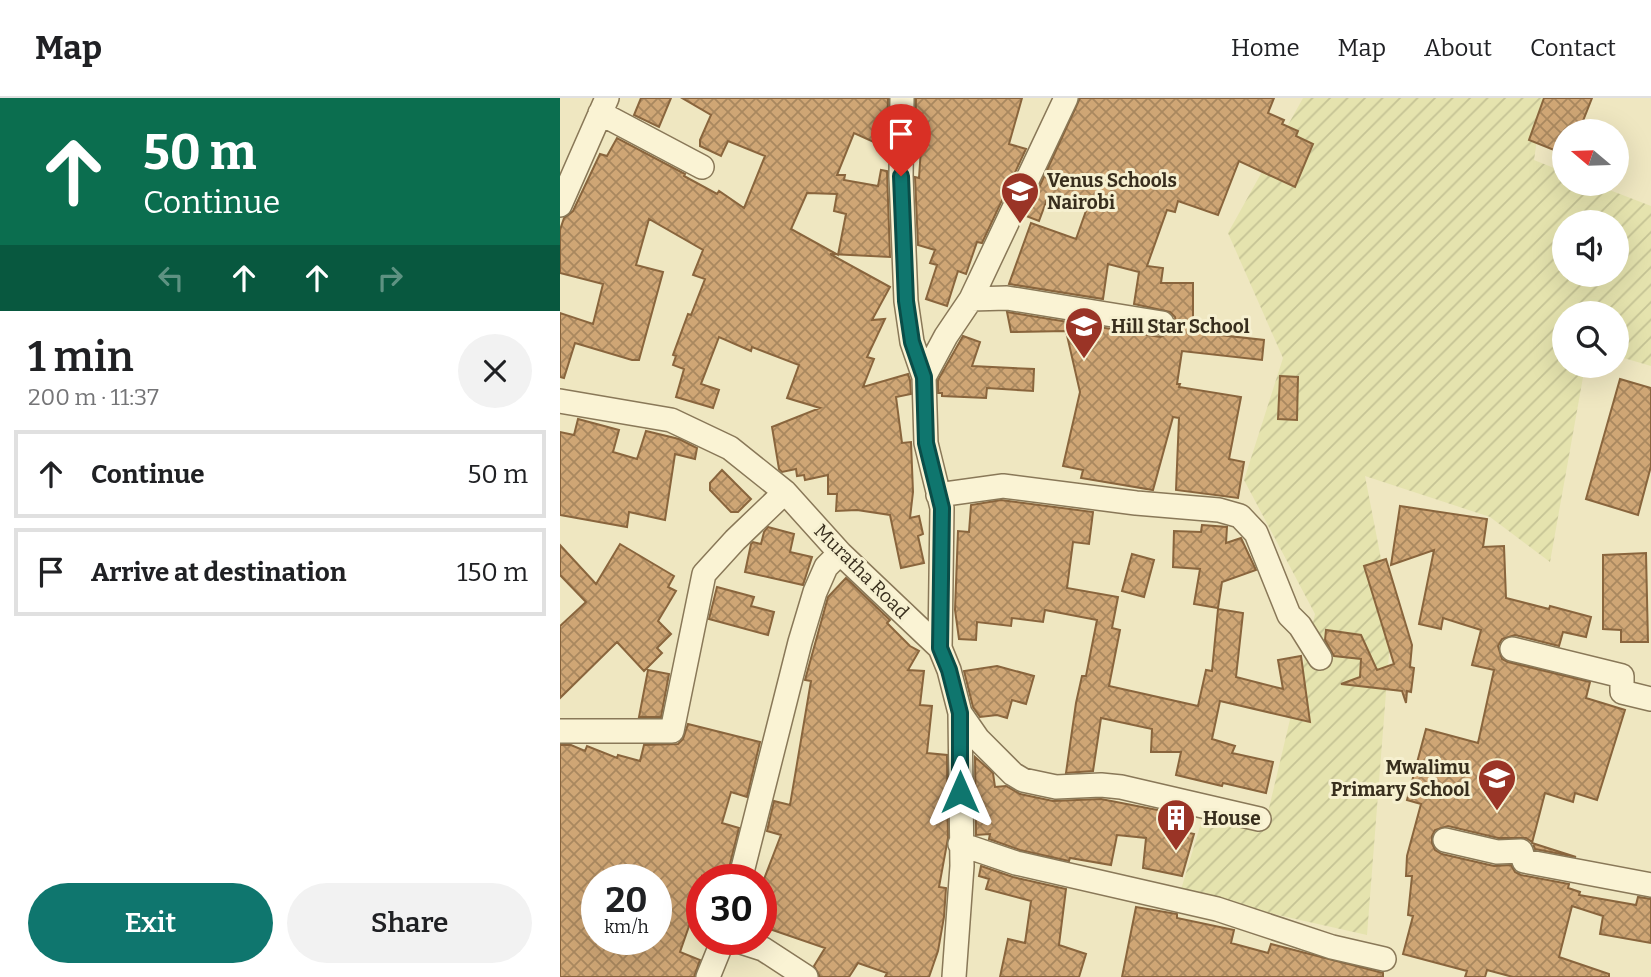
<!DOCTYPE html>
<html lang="en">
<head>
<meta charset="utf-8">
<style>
  :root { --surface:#fff; --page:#f2f2f2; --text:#202124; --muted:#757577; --line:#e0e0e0; --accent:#0f766e }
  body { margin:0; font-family:Bitter,serif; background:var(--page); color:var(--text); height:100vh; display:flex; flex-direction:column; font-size:26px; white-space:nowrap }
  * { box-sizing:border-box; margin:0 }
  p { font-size:23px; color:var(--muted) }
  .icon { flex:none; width:38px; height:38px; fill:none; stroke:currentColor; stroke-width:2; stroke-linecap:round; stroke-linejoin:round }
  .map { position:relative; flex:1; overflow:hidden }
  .side { display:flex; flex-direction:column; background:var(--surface); width:560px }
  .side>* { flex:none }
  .top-card { background:#0b6e4f; color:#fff; overflow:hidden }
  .needle { width:46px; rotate:289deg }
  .fabs { position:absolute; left:992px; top:21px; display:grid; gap:14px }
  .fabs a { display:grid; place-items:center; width:77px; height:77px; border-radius:50%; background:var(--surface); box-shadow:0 7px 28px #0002; font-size:35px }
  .speed { position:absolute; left:21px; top:766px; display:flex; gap:14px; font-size:35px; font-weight:700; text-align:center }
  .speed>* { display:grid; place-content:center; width:91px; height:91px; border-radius:50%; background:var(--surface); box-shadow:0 7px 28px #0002; line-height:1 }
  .speed small { font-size:18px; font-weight:400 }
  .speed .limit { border:10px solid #d22; background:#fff; color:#111 }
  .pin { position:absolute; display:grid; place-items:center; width:60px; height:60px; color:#fff; margin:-72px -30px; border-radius:50% 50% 50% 0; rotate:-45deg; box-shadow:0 0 7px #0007 }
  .pin .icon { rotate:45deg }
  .me { position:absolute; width:77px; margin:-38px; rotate:0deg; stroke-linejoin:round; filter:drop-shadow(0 0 5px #0008) }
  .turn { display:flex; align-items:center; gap:24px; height:147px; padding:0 28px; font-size:32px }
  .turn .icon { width:91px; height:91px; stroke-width:2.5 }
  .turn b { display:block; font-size:49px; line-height:60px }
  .lanes { display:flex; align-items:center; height:66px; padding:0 28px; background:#0003; justify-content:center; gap:35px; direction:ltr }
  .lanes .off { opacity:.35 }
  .round { display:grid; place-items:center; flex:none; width:74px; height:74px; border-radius:37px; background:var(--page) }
  .summary { display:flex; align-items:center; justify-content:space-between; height:119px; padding:0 28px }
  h1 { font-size:42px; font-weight:600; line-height:52px }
  .action { display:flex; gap:14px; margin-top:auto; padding:14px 28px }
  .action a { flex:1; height:80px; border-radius:42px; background:var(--accent); color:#fff; font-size:28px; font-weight:600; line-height:80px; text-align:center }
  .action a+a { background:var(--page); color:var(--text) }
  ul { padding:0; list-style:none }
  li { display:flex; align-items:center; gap:21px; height:88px; margin:0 14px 10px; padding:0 14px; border:4px solid var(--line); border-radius:0px }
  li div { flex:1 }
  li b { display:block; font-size:26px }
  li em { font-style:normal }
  header { display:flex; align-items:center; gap:42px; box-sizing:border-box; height:98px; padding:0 35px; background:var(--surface); border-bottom:2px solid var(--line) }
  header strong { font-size:33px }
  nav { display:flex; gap:38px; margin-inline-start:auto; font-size:24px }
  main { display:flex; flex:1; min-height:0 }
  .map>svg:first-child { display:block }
</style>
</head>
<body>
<header>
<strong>Map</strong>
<nav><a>Home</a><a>Map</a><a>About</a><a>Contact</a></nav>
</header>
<main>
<section class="side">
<div class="top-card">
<div class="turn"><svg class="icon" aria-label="ahead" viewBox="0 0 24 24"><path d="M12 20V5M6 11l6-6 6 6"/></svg><div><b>50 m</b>Continue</div></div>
<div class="lanes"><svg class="icon off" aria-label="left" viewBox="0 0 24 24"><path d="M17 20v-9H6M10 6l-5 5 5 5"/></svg><svg class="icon" aria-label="ahead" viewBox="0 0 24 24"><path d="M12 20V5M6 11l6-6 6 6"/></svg><svg class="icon" aria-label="ahead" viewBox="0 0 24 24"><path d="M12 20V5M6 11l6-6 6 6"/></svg><svg class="icon off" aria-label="right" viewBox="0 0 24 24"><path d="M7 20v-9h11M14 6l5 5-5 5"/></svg></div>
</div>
<div class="summary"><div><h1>1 min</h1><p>200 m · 11:37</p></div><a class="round"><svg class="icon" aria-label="close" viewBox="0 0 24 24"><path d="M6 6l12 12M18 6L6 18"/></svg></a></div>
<ul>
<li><svg class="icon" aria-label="ahead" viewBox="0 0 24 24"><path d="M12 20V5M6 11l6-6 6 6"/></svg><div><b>Continue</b></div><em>50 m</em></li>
<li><svg class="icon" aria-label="arrive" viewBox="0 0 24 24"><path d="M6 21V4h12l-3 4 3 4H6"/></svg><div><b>Arrive at destination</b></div><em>150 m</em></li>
</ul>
<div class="action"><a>Exit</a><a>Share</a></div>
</section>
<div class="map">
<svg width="1091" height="879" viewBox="0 0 1091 879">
  <defs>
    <pattern id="farmland-furrows" width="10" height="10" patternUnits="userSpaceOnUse" patternTransform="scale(1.75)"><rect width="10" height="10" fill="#e5e3ae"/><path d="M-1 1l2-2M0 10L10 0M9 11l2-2" fill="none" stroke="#c5c395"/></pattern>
    <pattern id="building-cross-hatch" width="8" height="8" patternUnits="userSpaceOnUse" patternTransform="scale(1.75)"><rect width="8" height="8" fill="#cfa675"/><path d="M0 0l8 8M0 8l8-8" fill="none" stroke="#a9885f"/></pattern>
  </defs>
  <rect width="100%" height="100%" fill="#efe7c1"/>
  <path fill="url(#farmland-furrows)" fill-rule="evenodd" d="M743,0H983L974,62L1004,74V86H1034L1091,108V268L1057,258V215H1004V268H1025L990,464L930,419L805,378L832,518L807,837L620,795L641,725L705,727L755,516L684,382L723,260L668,135ZM1004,124H1057V177H1004Z"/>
  <path fill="url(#building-cross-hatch)" stroke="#89653d" stroke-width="2" fill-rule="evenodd" d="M81,0H111L99,29L74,17Z
    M122,0H328L327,50L294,35L277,77H285L284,82L318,88L321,72L327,73L330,159L270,156L330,189L312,222L325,221L307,259L314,261L303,289L348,276L350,282L351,296L336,299L342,345L351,344L353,394L350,420L359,418L363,436L358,438L364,465L341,470L330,417L297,412L276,413L277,396H268V377L245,382L244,377L237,378L236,371L222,374L219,371L212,329L260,310L227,300L239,267L192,249L191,253L159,239L141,286L159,292L153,310L116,299L124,271L113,267L116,258L113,257L128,216L131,217L145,181L133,177L143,152L89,121L76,167L103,174L79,262H72L15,245L4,280L0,279V215L33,226L43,186L0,175V132L4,120L13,113L40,56L47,58L57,40L125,76L124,78L157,96L159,93L184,110L205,58L168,43L161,58L140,48V42L151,17ZM247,95L277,96L274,113L286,116L278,157L231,131Z
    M356,0H462L449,46L466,51L422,145L417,144L406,176L398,173L387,208L366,201L377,167L370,165L375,152L358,147L355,79L359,80L361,50L355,48Z
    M520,0H714L708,15L724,22L722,26L738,33L736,38L753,46L735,89L679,63L658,117L618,103L615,114L607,112L587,168L603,170L601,185H633V234L704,242L702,262L622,253L617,286H620L619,289L681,299L669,361L684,364L678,400L616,392L619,320L613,319L593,392L521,380L523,372L503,368L520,294L506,233L451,234L447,214L600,239L612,234L616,227L615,219L610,214L574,206L579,174L548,166L543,201L449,186L471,125L516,141L527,110L489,96L479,123L466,118Z
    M984,0H1032L1019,33H1004V56L969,42Z
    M403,238L420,244L412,268L474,271L473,293L427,290L426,300L382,298V295H378V282Z
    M720,278L738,279L737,322L718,321Z
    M1060,281L1091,290V368L1078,417L1026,401Z
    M18,321L59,332L53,354L77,361L86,333L119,341L137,350L135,361L115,356L105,422L69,414L67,429L0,417V334L14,337Z
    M162,372L191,401L178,414H171L150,392V385Z
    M441,402L533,414L529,446L513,444L507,490L558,499L552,530L560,532L549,588L638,608L646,572L652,573L658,511L683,515L676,579L723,591L718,562L741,558L750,624L660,603L652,641L675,648L672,655L713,664L706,695L663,685L662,688L616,677L621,654H591L592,631L541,620L533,673L506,675L516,605L522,578H526L537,522L485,512L483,524L452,520L451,528L417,524L416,542L399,541L395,512L398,433L409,434L411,407Z
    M840,408L927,421L923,449L944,448L946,500L989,511L990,508L1031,519L1026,539L1003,534L999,548L955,537L942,541L938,548L942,561L948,564L1030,584L1026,600L1065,612L1037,702L1015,695L1013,704L985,695L972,745L1016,759L975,751L972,744L966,740H938L888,728L875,732L872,738V745L875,752L882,756L934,768L951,767L955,774L961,777L1009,786L1008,790L1020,794L1019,797L1076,807L1078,799L1091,801V845L1040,836L1043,818L1012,808L999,859L1049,876V879H953L927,872L925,879H905L907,873L843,856L853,818L848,817L852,778H846L847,758L861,706L847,702L866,631L918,645L934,572L912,567L921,532L883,520L881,531L859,526L874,452L831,467Z
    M642,427L667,429L666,445L681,440L696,472L662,484L658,510L634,506L640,471L613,469L614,433L641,434Z
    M208,429L234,436L230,454L252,459L243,487L185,474L191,446L193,444L201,446L204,434Z
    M60,446L114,478L108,489L116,493L98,523L111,536L97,550L102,555L84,573L57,544L0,600V528L26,504L0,477V447L36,486Z
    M1086,455L1088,544H1061V532L1043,531V457Z
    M572,456L594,462L584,499L562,493Z
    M826,461L852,547L850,569L854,570L851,594L847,593L846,605L842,593L781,586L800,579L801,561L774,558L765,542L766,532L801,537L817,572L834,566L804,468Z
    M286,480L330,522L327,525L350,548L359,553L348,572L364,573L360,607L372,608L367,655L387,657L388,740L379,789L386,790L384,819L378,853L369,879H325L327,875L298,865L289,879H260L254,868L265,850L201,828V789L221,737L207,733L214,703L230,707L251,583L245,582L268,499Z
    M157,489L194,499L191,508L214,514L208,537L149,521Z
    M437,568L474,578L466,606L452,602L447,620L437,617L420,619L413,609L404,573Z
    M88,572L109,576L101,619H79Z
    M128,626L200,644L187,699L171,694L162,725L179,730L166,782H154L142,778V813L135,811L120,854L140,862L134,879H0V647H11L25,653L27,648L57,660L58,657L80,663L84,647L118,646L123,641ZM37,782H96V842H85L83,848L69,842H37Z
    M415,659L433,675L435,689L446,688L460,696L493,703L541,701L603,713L602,729L634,736L622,778L583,770L586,740L557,737L551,767L510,760L509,763L460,752L429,741L430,736L416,737Z
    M421,768L453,779L506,791L499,847L526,856L519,879H440L448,841L465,845L471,803L426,791L429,781L419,778Z
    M576,809L617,816V820L674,832L671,845L708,855L711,846L823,875V879H562Z"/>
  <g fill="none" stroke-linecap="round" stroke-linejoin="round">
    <defs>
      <path id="minor" d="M342,0L341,78L346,203L352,244L364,279L366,345L382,410L380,550
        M40,15L142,69
        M0,107L47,0
        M411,201L447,200L602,225
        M364,279L386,238L411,201L506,0
        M0,303L111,322L170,350L225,394L280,455L380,550L389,572L400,615L402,768L394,879
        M378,397L443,388L576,405L659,412L680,418L696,435L729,517L740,528L760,560
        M952,551L1062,578V594L1091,601
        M400,615L418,641L453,676L463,682L496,689L541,687L561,689L699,721
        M0,633H112L144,476L175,442L225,394
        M885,742L937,754L961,753L964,763L1091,787
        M400,746L456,765L657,811L772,849L824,861
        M180,782L240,544L255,494L266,469L280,455
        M175,842L203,851L246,879
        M148,879L163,842"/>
    </defs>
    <use href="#minor" stroke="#897858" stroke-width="26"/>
    <use href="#minor" stroke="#faf3d4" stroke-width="23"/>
  </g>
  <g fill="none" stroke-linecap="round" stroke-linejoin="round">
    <defs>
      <path id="route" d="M341,78L346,203L352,244L364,279L366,345L382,410L380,550L389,572L400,615V694"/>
    </defs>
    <use href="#route" stroke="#0a4d48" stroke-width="18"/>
    <use href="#route" stroke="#0f766e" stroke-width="12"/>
  </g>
  <defs>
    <symbol id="school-pin" viewBox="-11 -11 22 30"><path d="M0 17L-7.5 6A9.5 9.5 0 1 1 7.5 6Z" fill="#9a3426" stroke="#f6f0d0"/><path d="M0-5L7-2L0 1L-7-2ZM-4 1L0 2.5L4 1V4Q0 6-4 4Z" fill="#fff"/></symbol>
    <symbol id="building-pin" viewBox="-11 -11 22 30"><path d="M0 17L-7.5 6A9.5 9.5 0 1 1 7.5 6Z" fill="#9a3426" stroke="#f6f0d0"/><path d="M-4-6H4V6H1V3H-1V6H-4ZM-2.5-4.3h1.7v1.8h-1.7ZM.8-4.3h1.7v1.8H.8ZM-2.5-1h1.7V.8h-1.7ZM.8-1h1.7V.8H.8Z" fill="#fff"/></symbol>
  </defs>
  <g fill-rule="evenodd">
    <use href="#school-pin" x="438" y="71" width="44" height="60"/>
    <use href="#school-pin" x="502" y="206" width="44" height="60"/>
    <use href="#school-pin" x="915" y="658" width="44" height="60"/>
    <use href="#building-pin" x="594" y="698" width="44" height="60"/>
  </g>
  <g text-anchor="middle" stroke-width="6" stroke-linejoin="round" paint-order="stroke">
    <g font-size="19" font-weight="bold" fill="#382e1d" stroke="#f6f0d0" text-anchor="start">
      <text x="487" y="89">Venus Schools<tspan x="487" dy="22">Nairobi</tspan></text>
      <text x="551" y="235">Hill Star School</text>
      <text x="910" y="676" text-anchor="end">Mwalimu<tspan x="910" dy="22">Primary School</tspan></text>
      <text x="643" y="727">House</text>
    </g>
    <g font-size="19" fill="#382e1d" stroke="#f6f0d0">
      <text transform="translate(302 473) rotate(45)" y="7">Muratha Road</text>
    </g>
  </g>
</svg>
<div class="fabs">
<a><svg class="needle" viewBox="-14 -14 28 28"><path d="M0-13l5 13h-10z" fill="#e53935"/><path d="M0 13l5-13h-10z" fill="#757577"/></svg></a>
<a><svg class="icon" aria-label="sound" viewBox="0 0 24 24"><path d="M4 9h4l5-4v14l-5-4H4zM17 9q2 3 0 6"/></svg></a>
<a><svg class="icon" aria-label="search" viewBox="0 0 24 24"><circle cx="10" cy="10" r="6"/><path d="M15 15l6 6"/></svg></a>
</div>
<div class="speed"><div>20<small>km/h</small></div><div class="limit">30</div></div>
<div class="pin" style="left:341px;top:78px;background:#d93025"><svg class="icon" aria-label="arrive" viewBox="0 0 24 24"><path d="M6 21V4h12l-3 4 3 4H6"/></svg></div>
<svg class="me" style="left:400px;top:694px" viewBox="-20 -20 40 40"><path d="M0-17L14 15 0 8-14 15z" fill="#0f766e" stroke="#fff" stroke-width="4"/></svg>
</div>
</main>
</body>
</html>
